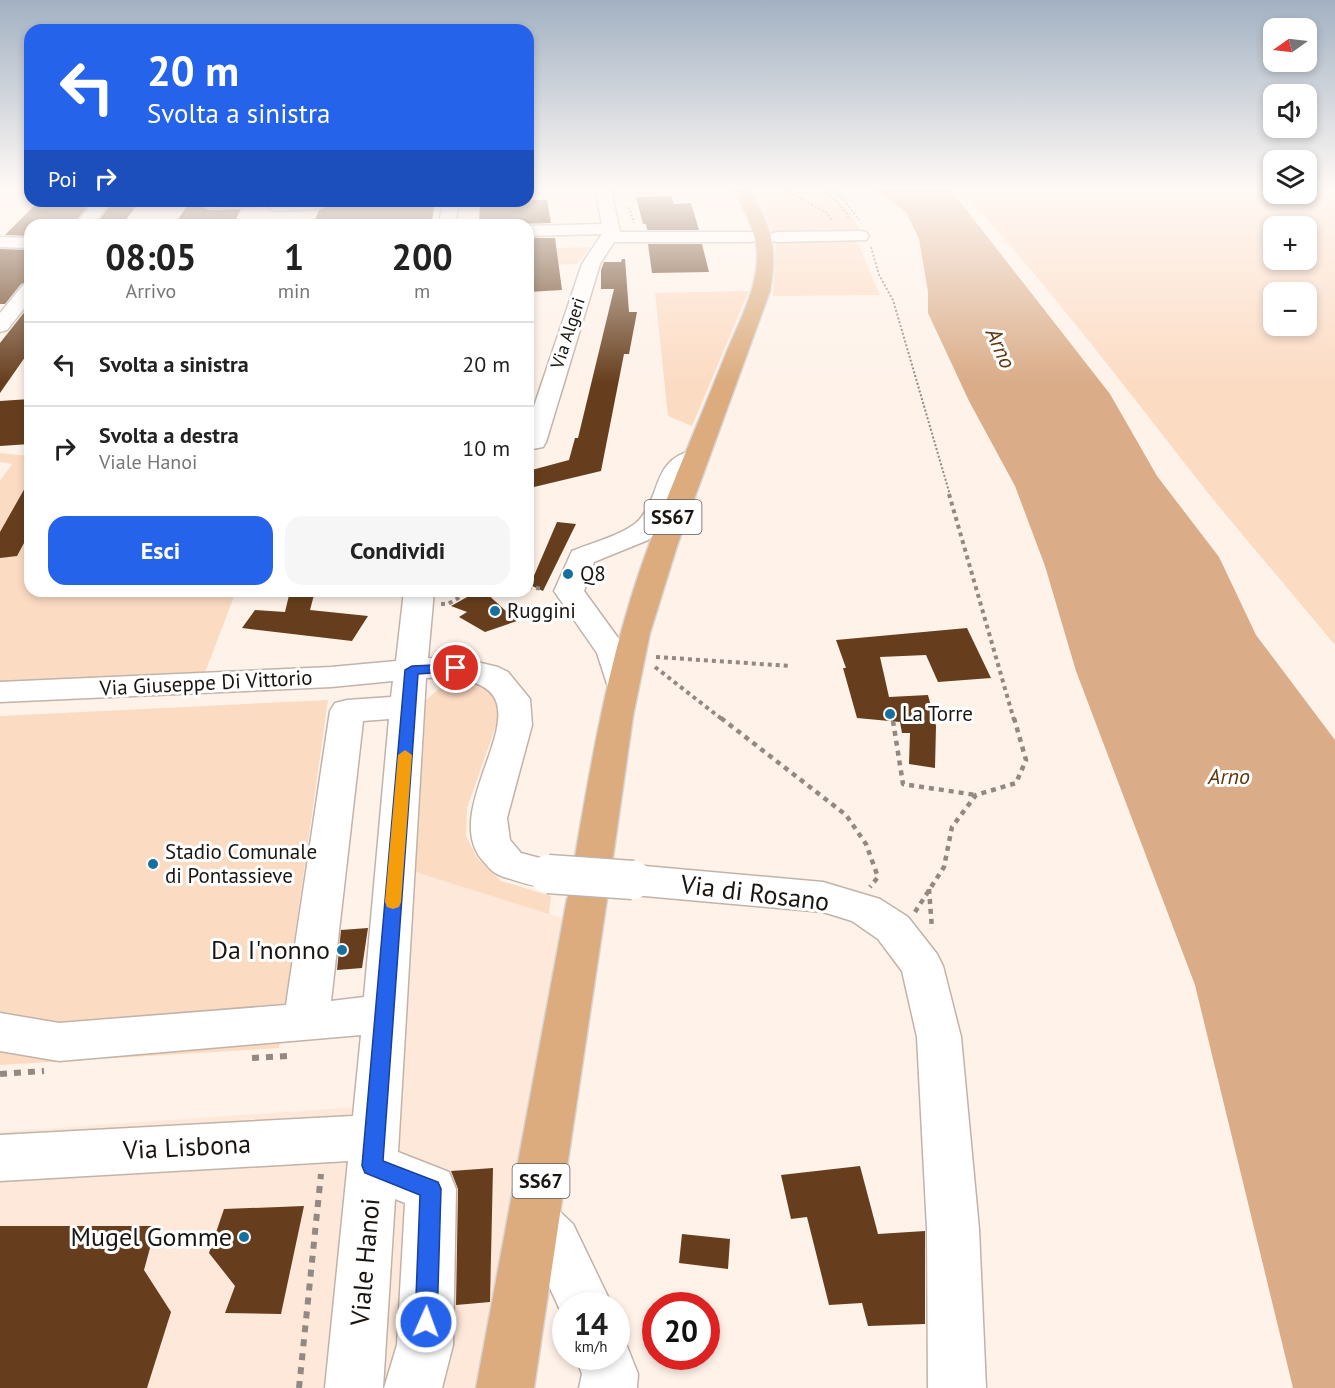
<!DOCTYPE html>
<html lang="it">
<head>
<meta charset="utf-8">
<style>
  :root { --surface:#fff; --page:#f6f6f6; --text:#222; --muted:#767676; --line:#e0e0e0; --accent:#2563eb }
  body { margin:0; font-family:"PT Sans",sans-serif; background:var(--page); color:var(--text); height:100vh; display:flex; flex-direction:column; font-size:22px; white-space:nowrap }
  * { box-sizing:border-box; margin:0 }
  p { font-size:20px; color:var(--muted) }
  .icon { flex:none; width:33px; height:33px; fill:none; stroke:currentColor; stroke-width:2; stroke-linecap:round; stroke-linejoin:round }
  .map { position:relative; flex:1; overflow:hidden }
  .side { position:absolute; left:24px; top:219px; width:510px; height:378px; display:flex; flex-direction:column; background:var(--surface); border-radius:18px; box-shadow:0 3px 9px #0003 }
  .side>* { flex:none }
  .guide { position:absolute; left:24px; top:24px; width:510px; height:183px; border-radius:18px; box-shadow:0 3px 9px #0003; background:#2563eb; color:#fff; overflow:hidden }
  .needle { width:39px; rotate:256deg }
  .fabs { position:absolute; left:1263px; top:18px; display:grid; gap:12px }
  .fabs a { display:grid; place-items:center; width:54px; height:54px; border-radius:12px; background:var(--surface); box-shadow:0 3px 9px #0003; font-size:30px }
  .speed { position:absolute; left:552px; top:1292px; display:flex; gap:12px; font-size:30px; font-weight:700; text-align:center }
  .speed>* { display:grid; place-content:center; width:78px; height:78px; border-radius:50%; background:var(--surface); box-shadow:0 3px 9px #0003; line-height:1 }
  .speed small { font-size:15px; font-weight:400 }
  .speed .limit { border:9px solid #d22; background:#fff; color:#111 }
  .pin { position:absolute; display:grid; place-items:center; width:51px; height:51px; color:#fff; margin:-26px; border:3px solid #fff; border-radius:50%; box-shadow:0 2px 6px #0007 }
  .me { position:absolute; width:66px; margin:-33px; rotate:2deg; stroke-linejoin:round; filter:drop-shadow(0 0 4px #0008) }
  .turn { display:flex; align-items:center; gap:21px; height:126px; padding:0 24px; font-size:27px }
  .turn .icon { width:78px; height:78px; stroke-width:2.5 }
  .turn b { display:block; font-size:42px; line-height:51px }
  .then { display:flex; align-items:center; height:57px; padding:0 24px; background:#0003; gap:12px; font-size:22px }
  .eta { display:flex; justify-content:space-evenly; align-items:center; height:102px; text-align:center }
  .eta b { font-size:36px; font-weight:600; line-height:42px }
  .primary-button { display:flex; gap:12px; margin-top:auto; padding:12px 24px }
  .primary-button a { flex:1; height:69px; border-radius:18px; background:var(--accent); color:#fff; font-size:24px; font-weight:600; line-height:69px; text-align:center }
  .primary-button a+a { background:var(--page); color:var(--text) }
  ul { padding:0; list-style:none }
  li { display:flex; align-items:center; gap:18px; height:84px; padding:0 24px; border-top:2px solid var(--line) }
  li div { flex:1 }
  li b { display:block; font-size:22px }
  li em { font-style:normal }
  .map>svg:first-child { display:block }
</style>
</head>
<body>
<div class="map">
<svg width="1335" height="1388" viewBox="0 0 1335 1388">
  <rect width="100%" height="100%" fill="#fef2e9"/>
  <path fill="#fee8d9" d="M415,872L566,919L483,1388H0V1132L400,1104Z"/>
  <path fill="#fcdbc3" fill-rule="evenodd" d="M751,189H828L851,213L859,229L852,235H774L760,202Z
    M960,189H1273L1274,194H1306L1307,189H1335V645C1292,593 1247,541 1204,488C1125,387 1047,284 960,189ZM1274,226H1306V260H1274ZM1274,292H1306V326H1274Z
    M776,239H856L880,295L773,296Z
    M590,247L577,264L528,266V249Z
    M749,291L692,426L668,416L655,293Z
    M0,453L30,456V591H236L203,678L0,686V481L12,464L0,462Z
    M458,681L478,684L495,696L499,717L467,808L466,836L478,859L501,881L551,896L549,914L415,872L426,700L440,688Z
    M328,700L279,1048L0,1065V716Z"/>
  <path fill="#daac88" d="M876,189H950L1110,394L1157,476L1219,557L1256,635L1335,740V1388H1293L1195,985L1076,671L1045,566L1015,486L969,401L928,313V292L919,239L906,212Z"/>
  <path fill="#663e1d" d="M671,196L674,204L691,203L699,230H647L646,224H643L636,197Z
    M547,200L551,223L479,225L480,201Z
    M39,201H92L73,225H30V236L5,235Z
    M114,201H140L122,225H95Z
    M348,201H435L432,221L313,225L319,210L324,208L327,202Z
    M187,206H201L209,210L241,209L233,225H174Z
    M528,238H555L562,290L528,292Z
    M648,244H702L709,272L652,273Z
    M0,249L30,250V281L21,284L5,304H0Z
    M622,259H625L629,312H637L629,354H624L601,471L534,487L528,479V471L569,460L575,438H578L614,289H601V270L604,262H621Z
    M30,305V350L0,393V343Z
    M30,399V444L0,446V401Z
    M30,479V532L17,556L0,558V532Z
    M557,522L576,524L543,591L530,585Z
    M290,591H315L310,610L368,616L352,641L242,628L255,610L285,612Z
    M478,591H484L517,621L485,632L459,617L467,612L451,606Z
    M967,628L991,678L938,682L926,655L880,657L889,697L928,695L936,726L935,768L909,764L910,733H902L900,722L857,718L843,668H846L836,640Z
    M368,928L362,968L337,970L341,930Z
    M860,1166L878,1234L925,1231V1324L868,1326L862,1303L829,1305L807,1217L791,1219L781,1175Z
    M493,1168L490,1302L456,1305L458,1189L451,1171Z
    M304,1206L281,1314L225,1313L235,1286L209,1253L224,1209Z
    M0,1226H156L144,1270L171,1312L147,1388H0Z
    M682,1234L730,1239L728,1269L679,1263Z"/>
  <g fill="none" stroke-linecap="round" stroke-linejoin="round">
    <defs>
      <path id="minor" d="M595,189H611L620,232H750L756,233L759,237L756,241L750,242H614L600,264L546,442L543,447L528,450V424L582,264L602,234L528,236V226L602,224Z
        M95,201H112L92,225H75Z
        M202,201H266L258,206L209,208L203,206Z
        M270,201H325L322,207L316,209L275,211L267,206Z
        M443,201H459L455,225H439Z
        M860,231L866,232L869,236L866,240L778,242L772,241L769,237L772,233L778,232Z
        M0,237L30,238V248L0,247Z
        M30,283V301L7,330L0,332V313L23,285Z
        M696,449L705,451L708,456L705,461L689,470L662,528L648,540L594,562L584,591L629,653L639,684L635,691L623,694L611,691L607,684L597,653L554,591L572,551C591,543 627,534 640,519C663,491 651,460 696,449Z
        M404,591H434L428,658L464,659L498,667L508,672L530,699L532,725L507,818L510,840L521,853L562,864L568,874L562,884C542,891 524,883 504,877C494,874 490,869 483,861C429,800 582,672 426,678L398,1152L449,1172L456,1189L453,1345L442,1388H384L397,1345L405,1203L395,1199L383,1388H325L348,1161L0,1181V1135L353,1116L361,1035L59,1061L0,1051V1013L59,1023L286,1005L330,711L335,703L347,700L391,697L393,681L331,687L0,702V682L331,667L396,661ZM389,719L364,997L331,1001L363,721Z
        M633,865L823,882L880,899L908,917L937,954L943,966L961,1037L979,1229L986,1388H928L927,1229L917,1037L902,971L878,939L852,921L823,912L633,895L619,890L613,880L619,870Z
        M534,1197L552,1204L573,1224L612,1305H566V1323L537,1260L516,1240L508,1222L516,1204Z
        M616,1334L623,1336L638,1374L637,1388H579L582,1374L575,1356H616Z"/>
      <path id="major" d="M734,189H750C771,231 778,243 770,291L677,546L650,633L633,716L613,857L608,867L594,871L580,867L575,857C593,751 611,647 649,545C673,481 700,419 725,356C737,326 755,294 757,262C759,235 745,212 734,189Z
        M587,884L601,888L607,899L534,1388H476L567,899L573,888Z"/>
    </defs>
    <use href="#minor" stroke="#c1b3a9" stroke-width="3"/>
    <use href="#major" stroke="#d6d5d4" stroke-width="3"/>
    <path stroke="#928983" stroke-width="2" stroke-dasharray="2 2" stroke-linecap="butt" d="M783,189L827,213L832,221
      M824,189L845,211L850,220
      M832,189L845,201L859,220
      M629,207L634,223
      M871,247L879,275L893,300L950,495"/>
    <path stroke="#928983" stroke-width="4" stroke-dasharray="4 4" stroke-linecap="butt" d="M949,494L1014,720
      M528,587L544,589
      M441,604H448L470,591
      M656,657L791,666
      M655,667L723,720"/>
    <path stroke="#928983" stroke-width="4.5" stroke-dasharray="5 5" stroke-linecap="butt" d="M721,718L846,815L866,844L878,877L870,887
      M893,721L903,784L976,795
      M929,889L932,929
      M915,912L944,867L952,827L976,795L1016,783L1026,760L1014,718"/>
    <path stroke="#928983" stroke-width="6" stroke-dasharray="7 7" stroke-linecap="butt" d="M252,1058L287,1056
      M0,1074L44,1071
      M299,1388L321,1174"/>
    <use href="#minor" fill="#fff" fill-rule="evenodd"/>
    <use href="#major" fill="#dcac7f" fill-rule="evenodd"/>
    <defs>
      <path id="minor-bridge" d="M548,874L633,880"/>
    </defs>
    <use href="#minor-bridge" stroke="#c1b3a9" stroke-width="41" stroke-linecap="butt"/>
    <use href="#minor-bridge" stroke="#fff" stroke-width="38"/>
  </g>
  <linearGradient id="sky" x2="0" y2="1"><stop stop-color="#a2b1c2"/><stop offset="0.49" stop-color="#fff9f5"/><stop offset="1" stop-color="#fff9f5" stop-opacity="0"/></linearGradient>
  <rect width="1335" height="383" fill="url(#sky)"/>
  <path fill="#2563eb" stroke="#184099" stroke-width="1.5" d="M456,664L460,665L462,668L460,671L418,674L383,1161L438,1182L441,1189L437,1322L434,1330L426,1334L418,1330L415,1322L420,1195L365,1173L362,1166L405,670L412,666Z"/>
  <path fill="#f59e0b" d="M405,750L412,755L401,902L399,907L393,909L387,907L385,902L398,755Z"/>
  <g fill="#16709f" stroke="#fff" stroke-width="2">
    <circle cx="568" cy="574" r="6"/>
    <circle cx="495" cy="611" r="6"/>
    <circle cx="890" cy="714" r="6"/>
    <circle cx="153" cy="864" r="6"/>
    <circle cx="342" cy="950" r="6"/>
    <circle cx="244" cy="1237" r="6"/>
  </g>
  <g text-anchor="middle" stroke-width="6" stroke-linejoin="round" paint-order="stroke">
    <g font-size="18" fill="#1a1511" stroke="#fff">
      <text transform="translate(568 333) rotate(-72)" y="6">Via Algeri</text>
    </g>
    <g fill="#fff" stroke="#5f5b58" stroke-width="1.5">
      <rect x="644.5" y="500" width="57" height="34" rx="4.5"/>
      <rect x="512.5" y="1164" width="57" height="34" rx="4.5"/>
    </g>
    <g font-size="20" font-weight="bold" fill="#1a1511">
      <text x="673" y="524">SS67</text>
      <text x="541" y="1188">SS67</text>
    </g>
    <g font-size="21" fill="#1a1511" stroke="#fff" text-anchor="start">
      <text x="580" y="581">Q8</text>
      <text x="507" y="618">Ruggini</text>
      <text x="902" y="721">La Torre</text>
      <text x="165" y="859">Stadio Comunale<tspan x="165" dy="24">di Pontassieve</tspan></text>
    </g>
    <g font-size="21" fill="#1a1511" stroke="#fff">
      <text transform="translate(206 683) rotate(-3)" y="7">Via Giuseppe Di Vittorio</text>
    </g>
    <g font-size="22" font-style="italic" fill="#63360d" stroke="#fff">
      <text transform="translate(1001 348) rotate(66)" y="8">Arno</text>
      <text x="1229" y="784">Arno</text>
    </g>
    <g font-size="26" fill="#1a1511" stroke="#fff">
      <text transform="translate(755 893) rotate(7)" y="9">Via di Rosano</text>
      <text transform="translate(187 1147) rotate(-3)" y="9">Via Lisbona</text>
      <text transform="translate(365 1262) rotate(-85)" y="9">Viale Hanoi</text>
    </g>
    <g font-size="26" fill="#1a1511" stroke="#fff" text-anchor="end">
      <text x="330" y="959">Da I'nonno</text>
      <text x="232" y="1246">Mugel Gomme</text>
    </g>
  </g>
</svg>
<div class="fabs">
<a><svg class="needle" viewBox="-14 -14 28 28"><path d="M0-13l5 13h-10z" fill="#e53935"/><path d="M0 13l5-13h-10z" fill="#767676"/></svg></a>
<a><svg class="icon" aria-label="sound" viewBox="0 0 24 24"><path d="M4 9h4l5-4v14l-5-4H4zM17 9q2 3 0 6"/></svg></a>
<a><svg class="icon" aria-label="layers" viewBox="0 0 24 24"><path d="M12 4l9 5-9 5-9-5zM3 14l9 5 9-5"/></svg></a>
<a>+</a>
<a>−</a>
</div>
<div class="speed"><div>14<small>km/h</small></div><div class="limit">20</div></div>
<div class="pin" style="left:456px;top:668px;background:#d93025"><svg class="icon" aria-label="arrive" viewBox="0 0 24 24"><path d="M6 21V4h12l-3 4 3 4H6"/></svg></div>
<svg class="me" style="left:426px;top:1322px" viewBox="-20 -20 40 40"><circle r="17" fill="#2563eb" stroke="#fff" stroke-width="3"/><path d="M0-11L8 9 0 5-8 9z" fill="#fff"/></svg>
<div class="guide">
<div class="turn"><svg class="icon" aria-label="left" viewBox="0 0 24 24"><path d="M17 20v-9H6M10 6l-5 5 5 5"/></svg><div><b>20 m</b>Svolta a sinistra</div></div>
<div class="then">Poi<svg class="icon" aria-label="right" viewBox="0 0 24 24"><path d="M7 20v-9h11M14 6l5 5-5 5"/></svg></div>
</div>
<section class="side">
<div class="eta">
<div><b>08:05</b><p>Arrivo</p></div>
<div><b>1</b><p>min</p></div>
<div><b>200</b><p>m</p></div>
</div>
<ul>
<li><svg class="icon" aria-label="left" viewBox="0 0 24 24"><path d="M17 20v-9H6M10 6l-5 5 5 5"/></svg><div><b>Svolta a sinistra</b></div><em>20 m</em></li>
<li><svg class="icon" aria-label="right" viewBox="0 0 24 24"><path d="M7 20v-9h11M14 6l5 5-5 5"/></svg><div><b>Svolta a destra</b><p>Viale Hanoi</p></div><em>10 m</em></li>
</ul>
<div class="primary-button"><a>Esci</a><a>Condividi</a></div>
</section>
</div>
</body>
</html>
